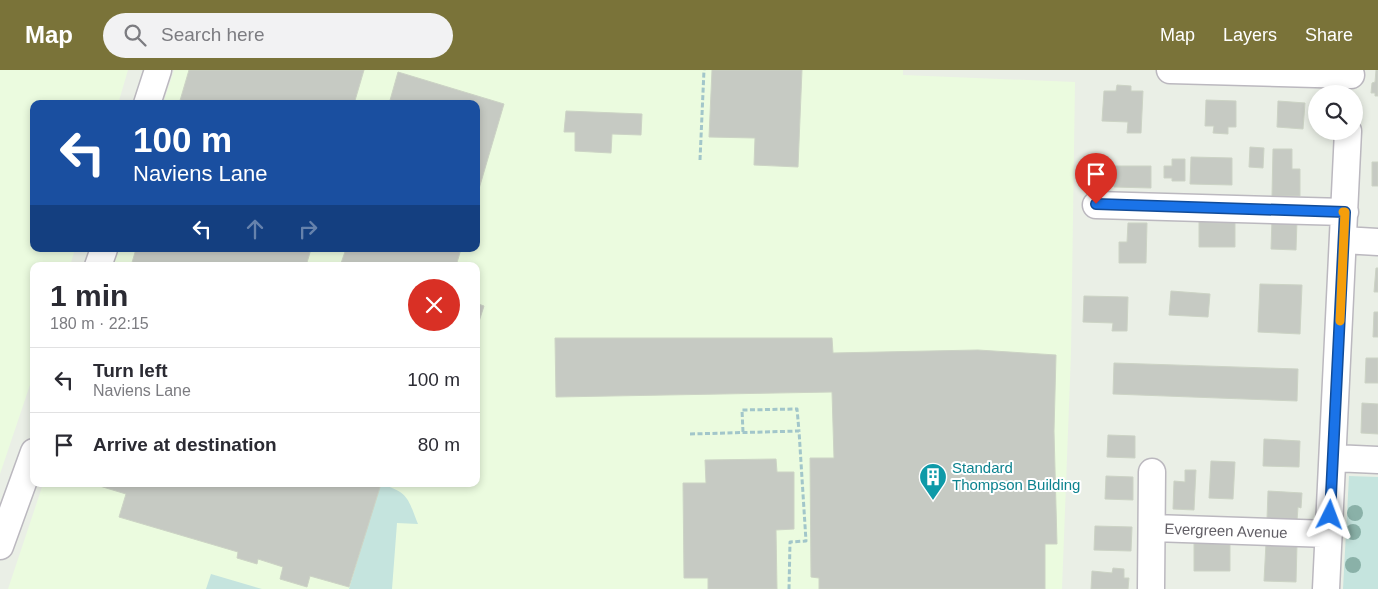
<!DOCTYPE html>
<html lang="en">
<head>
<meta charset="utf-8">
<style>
  :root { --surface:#fff; --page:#f2f2f3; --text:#2b2b33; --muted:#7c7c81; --line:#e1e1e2; --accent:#7a7339 }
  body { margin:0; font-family:Helvetica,sans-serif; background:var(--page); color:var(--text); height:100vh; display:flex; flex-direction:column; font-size:19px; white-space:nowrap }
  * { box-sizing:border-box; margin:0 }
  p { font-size:16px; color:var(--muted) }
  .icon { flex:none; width:28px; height:28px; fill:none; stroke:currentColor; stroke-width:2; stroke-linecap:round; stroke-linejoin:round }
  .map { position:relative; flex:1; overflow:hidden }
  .sheet { position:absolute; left:30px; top:192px; width:450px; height:225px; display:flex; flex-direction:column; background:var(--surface); border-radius:10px; box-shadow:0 2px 8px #0003 }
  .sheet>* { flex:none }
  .top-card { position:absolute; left:30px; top:30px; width:450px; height:152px; border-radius:10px; box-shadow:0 2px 8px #0003; background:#1a4fa0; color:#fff; overflow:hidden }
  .fabs { position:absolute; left:1308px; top:15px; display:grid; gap:10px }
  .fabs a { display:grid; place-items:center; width:55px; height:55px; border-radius:50%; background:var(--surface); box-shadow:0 2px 8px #0003; font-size:25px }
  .pin { position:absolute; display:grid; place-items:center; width:42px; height:42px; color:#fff; margin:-51px -21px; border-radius:50% 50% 50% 0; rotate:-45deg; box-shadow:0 0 5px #0007 }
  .pin .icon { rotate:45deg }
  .me { position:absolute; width:55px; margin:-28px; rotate:3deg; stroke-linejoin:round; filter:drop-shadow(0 0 4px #0008) }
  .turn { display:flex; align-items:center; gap:18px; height:105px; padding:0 20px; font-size:22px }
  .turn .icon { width:65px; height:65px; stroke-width:2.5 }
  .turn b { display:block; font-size:35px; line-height:42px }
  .lanes { display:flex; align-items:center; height:48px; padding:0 20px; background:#0003; justify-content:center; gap:25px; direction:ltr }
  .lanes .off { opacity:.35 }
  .round { display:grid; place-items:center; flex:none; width:52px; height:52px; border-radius:26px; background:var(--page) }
  .headline { display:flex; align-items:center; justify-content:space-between; height:85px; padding:0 20px }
  h1 { font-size:30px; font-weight:600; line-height:38px }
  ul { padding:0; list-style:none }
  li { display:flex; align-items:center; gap:15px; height:65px; padding:0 20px; border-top:1px solid var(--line) }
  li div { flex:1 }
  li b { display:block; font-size:19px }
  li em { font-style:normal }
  header { display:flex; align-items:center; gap:30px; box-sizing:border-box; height:70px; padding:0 25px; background:var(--accent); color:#fff }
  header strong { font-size:24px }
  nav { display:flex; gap:28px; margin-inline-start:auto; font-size:18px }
  .search { width:350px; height:45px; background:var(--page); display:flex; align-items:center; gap:12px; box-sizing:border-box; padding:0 18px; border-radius:28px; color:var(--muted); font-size:19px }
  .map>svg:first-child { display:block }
</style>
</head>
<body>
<header>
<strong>Map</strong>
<div class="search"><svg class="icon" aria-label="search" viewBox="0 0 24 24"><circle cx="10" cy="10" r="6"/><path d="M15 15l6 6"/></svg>Search here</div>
<nav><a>Map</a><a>Layers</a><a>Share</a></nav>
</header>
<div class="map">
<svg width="1378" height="519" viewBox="0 0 1378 519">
  <rect width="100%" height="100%" fill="#eaefe6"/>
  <path fill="#ebfbdf" d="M0,0H128L118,34H34V179H75L70,196H34V303L0,404Z
    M174,0H903V5L1075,12L1071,283L1062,519H8L43,414H476V196H112L117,179H476V34H163Z"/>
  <path fill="#c5e4de" d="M1349,406L1378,407V519H1343Z
    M380,414C409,422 408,429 418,454L397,453L392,519H349Z
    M211,504L262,519H206Z"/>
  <path fill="#c6cac3" stroke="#ccd3c5" d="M189,0H364L354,34H179Z
    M712,0H802L798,97L754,95L755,68L709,67Z
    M1376,0H1378V26H1375V23H1371L1372,13L1375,12Z
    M398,2L504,34L476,129V34H389Z
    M1117,15L1131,16V21H1143L1141,63H1127L1128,52L1102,51L1104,21H1116Z
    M1206,30L1236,31V57H1228V64L1213,63L1214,56H1205Z
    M1278,31L1305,33L1303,59L1277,57Z
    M566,41L642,44L641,65L612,64L611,83L575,81V62H564Z
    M1250,77L1264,78L1263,98L1249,97Z
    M1273,79H1292V99H1300V126H1272Z
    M1191,87L1232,88V115L1190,114Z
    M1172,89H1185V111H1172V108H1164V96H1172Z
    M1372,92H1378V116H1372Z
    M1114,96H1151V118L1114,117Z
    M1199,149H1235V177H1199Z
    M1272,149L1297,150L1296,180L1271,179Z
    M1128,153H1147L1146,193H1119V172H1127Z
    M136,179H311L306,196H131Z
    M346,179H461L456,196H340Z
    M1376,198H1378V222H1374Z
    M1260,214L1302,215L1300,264L1258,262Z
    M1171,221L1210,224L1208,247L1169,245Z
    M1084,226L1128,227L1127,261H1112L1113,253L1083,252Z
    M476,233L484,236L476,261Z
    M1374,242H1378V267H1373Z
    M555,268H832L833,283L978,280L1056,285L1054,361L1057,474H1045V519H819V508L811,507L810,388H834L832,322L556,327Z
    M1366,288H1378V313H1365Z
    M1114,293L1298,299L1297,331L1113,324Z
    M1362,333L1378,334V364L1361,363Z
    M1108,365L1135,366V388L1107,387Z
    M1264,369L1300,371L1299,397L1263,396Z
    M776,389L777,402H794V459L776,460L777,519H708V508H684L683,413H706L705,390Z
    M1211,391L1235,392L1233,429L1209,428Z
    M1185,400H1196L1194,440L1173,439L1174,411L1185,412Z
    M1106,406L1133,407V430L1105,429Z
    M93,414H381L349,517L310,506L307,517L280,509L283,497L258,489L257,494L237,488L238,482L119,447L126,424Z
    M1268,421L1302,423L1301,438L1298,437L1297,451L1267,449Z
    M1095,456L1132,457L1131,481L1094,480Z
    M1194,471H1230V501H1194Z
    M1266,473L1297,474L1296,512L1264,511Z
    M1113,498L1124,499V508H1129L1128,519H1091L1092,501L1112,503Z"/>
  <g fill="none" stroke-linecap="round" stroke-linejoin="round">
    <defs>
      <path id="minor" d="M1170,0L1351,5
        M147,34L158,0
        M1096,135L1345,142
        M1343,170L1378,172
        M98,196L104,179
        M1333,388L1378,390
        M1153,458L1329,464
        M0,476L34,382
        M1151,519L1152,402
        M1326,519L1348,61"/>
    </defs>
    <use href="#minor" stroke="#bbb8bf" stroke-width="29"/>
    <path stroke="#a2c6ca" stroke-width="3" stroke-dasharray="5 2.5" stroke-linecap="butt" d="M700,90L704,0
      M743,362L742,340L797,339L799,361
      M690,364L799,361L806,471L790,472L789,519"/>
    <use href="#minor" stroke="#fff" stroke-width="26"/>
  </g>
  <g fill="#8ab1a8">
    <circle cx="1355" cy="443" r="8"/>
    <circle cx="1353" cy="462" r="8"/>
    <circle cx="1353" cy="495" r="8"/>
  </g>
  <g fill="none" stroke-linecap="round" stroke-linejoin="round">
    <defs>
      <path id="route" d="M1096,134L1345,142L1330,445"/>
    </defs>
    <use href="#route" stroke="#114b97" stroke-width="12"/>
    <use href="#route" stroke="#1a73e8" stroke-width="9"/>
    <path stroke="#f59e0b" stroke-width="9" d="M1340,251L1345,142H1343"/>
  </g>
  <defs>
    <symbol id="building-pin" viewBox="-11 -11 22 30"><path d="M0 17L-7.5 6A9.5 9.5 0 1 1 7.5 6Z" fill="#0f9aa8" stroke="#fff"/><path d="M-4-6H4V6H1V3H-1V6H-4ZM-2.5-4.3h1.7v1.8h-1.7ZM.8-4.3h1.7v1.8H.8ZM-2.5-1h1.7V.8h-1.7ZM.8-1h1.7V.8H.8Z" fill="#fff"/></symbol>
  </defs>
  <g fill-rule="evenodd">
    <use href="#building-pin" x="917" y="391" width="32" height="43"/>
  </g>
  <g text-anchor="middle" stroke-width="4" stroke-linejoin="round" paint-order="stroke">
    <g font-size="15" fill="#0d838f" stroke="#fff" text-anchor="start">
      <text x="952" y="403">Standard<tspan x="952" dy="17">Thompson Building</tspan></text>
    </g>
    <g font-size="15" fill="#615e65" stroke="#fff">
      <text transform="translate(1226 461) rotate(2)" y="5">Evergreen Avenue</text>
    </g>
  </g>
</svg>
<div class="fabs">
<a><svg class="icon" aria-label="search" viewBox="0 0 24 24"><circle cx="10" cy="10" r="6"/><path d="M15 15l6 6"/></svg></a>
</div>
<div class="pin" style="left:1096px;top:134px;background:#d93025"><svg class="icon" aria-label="arrive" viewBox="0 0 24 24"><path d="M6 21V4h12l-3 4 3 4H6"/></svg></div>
<svg class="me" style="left:1330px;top:445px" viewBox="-20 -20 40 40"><path d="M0-17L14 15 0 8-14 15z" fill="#1a73e8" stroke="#fff" stroke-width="4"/></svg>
<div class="top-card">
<div class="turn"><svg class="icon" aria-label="left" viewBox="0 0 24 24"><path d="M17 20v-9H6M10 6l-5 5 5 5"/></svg><div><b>100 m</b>Naviens Lane</div></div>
<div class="lanes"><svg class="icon" aria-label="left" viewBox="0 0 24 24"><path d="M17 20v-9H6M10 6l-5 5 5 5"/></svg><svg class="icon off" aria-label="ahead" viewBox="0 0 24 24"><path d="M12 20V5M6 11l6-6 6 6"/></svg><svg class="icon off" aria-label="right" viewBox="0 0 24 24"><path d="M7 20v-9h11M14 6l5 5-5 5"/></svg></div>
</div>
<section class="sheet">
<div class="headline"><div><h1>1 min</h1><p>180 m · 22:15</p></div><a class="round" style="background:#d93025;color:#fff"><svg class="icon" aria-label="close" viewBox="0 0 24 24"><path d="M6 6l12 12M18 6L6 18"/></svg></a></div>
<ul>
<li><svg class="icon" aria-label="left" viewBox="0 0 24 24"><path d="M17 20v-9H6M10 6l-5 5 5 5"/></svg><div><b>Turn left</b><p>Naviens Lane</p></div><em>100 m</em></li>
<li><svg class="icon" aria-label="arrive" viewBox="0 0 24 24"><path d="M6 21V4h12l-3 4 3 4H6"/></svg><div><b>Arrive at destination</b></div><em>80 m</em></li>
</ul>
</section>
</div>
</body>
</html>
